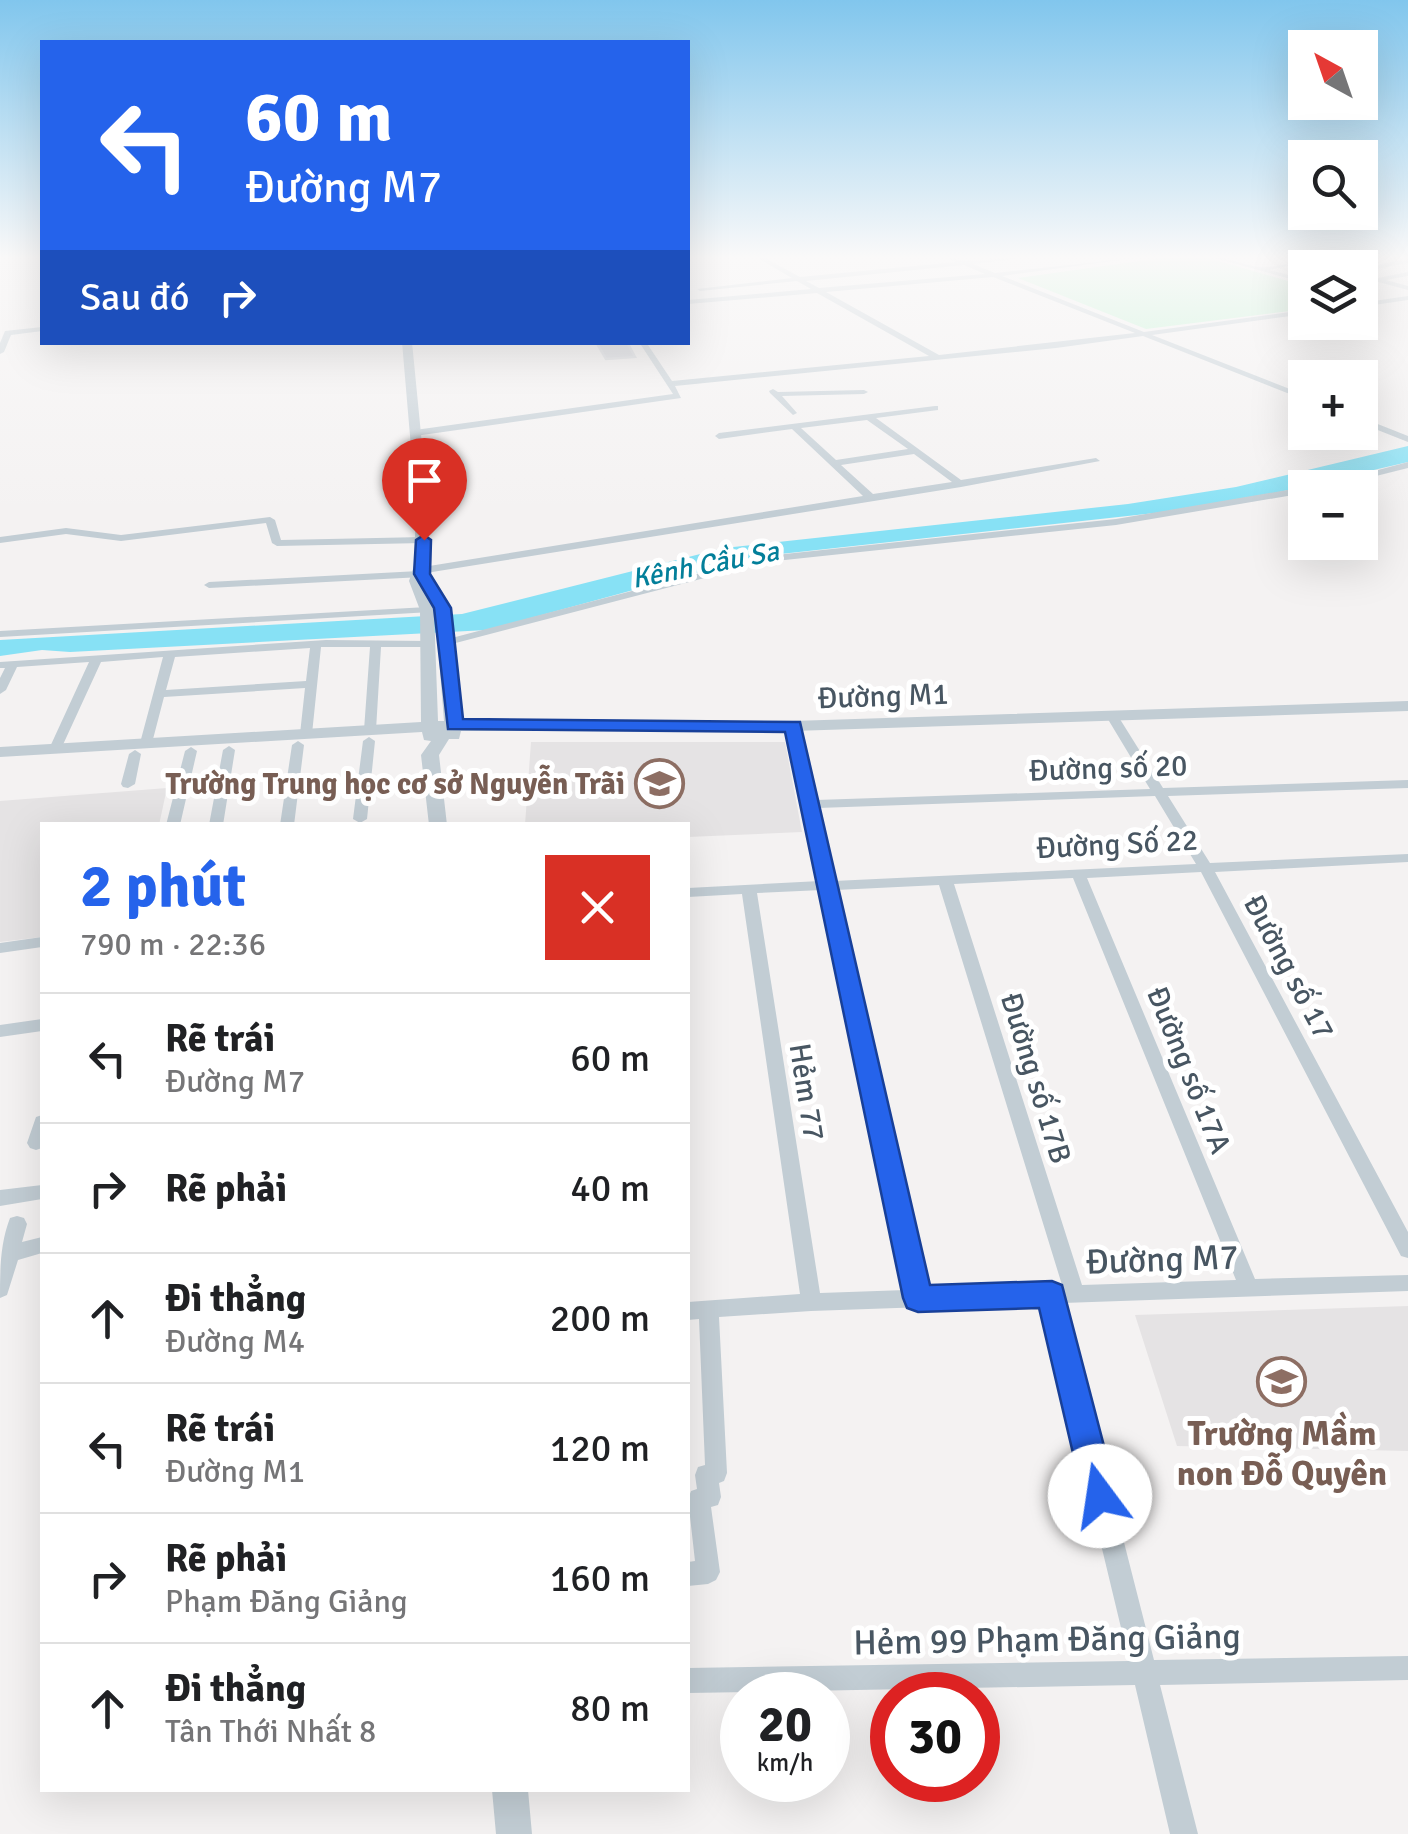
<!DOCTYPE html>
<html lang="vi">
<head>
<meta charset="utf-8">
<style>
  :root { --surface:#fff; --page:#f6f6f6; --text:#202124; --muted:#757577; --line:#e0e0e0; --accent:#2563eb }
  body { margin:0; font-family:Signika,sans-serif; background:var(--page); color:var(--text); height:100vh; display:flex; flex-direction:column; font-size:38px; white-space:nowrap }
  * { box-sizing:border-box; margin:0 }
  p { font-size:32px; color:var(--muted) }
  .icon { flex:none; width:55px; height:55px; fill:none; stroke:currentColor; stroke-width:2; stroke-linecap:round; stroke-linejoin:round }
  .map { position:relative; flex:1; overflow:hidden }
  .sheet { position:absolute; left:40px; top:822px; width:650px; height:970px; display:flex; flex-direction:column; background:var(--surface); border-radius:0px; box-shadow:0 10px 40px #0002 }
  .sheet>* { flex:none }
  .top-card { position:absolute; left:40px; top:40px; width:650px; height:305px; border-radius:0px; box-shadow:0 10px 40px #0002; background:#2563eb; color:#fff; overflow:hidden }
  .needle { width:65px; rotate:320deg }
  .tools { position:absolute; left:1288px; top:30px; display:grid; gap:20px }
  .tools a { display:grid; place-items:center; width:90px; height:90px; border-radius:0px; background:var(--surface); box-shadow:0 10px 40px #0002; font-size:50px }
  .speed { position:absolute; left:720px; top:1672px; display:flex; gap:20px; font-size:50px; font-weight:700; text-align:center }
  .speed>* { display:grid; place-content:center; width:130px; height:130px; border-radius:50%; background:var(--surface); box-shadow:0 10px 40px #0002; line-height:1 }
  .speed small { font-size:25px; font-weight:400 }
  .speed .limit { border:15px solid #d22; background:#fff; color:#111 }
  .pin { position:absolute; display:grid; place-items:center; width:85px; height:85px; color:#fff; margin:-102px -42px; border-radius:50% 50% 50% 0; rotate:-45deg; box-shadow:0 0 10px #0007 }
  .pin .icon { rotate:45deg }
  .me { position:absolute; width:110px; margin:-55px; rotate:346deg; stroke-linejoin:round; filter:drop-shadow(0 0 8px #0008) }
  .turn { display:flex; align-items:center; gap:35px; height:210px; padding:0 40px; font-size:45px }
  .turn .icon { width:130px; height:130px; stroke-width:2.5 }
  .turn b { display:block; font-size:70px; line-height:85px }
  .then { display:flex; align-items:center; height:95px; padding:0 40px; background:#0003; gap:20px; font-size:38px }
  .round { display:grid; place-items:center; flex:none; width:105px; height:105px; border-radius:0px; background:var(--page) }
  .head { display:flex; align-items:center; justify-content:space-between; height:170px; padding:0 40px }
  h1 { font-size:60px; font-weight:700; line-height:75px; color:var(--accent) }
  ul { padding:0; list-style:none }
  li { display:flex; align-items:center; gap:30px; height:130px; padding:0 40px; border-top:2px solid var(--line) }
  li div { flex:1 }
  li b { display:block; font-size:38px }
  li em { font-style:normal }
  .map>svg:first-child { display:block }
</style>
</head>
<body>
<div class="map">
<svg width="1408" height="1834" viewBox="0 0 1408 1834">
  <rect width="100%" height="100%" fill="#f4f2f2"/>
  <path fill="#e5e3e4" d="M531,742H785L802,832L688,837V825H525Z
    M167,788L159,825H42V937L0,942V801Z
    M1408,1306V1451L1177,1446L1135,1315Z"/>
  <path fill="#bef4d1" d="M1168,257H1205L1305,286V309L1146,329L1018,278Z"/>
  <path fill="#87e1f5" d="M1408,446V462L1262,496L1164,512L754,557L487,630L70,652L42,650L0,656V640L462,614L724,548L1128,504L1236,487Z"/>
  <path fill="#ced1d8" stroke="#d5d8de" stroke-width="2.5" d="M596,342H627L635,357L606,359Z"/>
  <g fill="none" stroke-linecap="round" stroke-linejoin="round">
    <path fill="#c2cdd4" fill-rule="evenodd" d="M756,257H763L800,277L956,262L946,257L965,261L1029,257L973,264L995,273L1143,257L1002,276L1144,332L1305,310V314L1152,335L1305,395V400L1143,336L1056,348L675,386L681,398L415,436L411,433L415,430L673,394L639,342H646L672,381L929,356L817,293L688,304V300L811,289L797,281L700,291L697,289L792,278ZM964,265L985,274L819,288L806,281ZM993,277L1135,333L939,355L826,292Z
      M1211,257C1228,257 1242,265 1259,267C1279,269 1307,256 1330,257L1269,270L1305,279V283Z
      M1408,259V263L1360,272V268Z
      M1408,272V276L1386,280L1408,286V290L1360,277V273L1378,278Z
      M1408,296V300L1360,307V303Z
      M42,327V331L11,335L4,352L0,354V343L5,331Z
      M773,389L778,392L864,390L868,392L864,394L782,396L797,413L793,415L770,393L769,391Z
      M935,406H938V410L876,418L961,480L1096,458L1100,461L961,487L426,573V576L422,577L209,588L204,585L209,582L419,571L423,567L863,496L792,429L719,439L715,436L719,433ZM867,420L908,449L836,460L801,428ZM914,454L952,482L873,494L841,465Z
      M1360,417L1408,436V442L1360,423Z
      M1408,462V468L1328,488H1311Z
      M1305,487V493L1116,525L766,562L448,645L442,642L444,640L766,556L1116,519Z
      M270,517L275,520L281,540L424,537L429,540L424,543L277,546L272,543L266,523L121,541L66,534L0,543V537L66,528L121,535Z
      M427,607L432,610L431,612L0,637V631Z
      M326,640L428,641L434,644L428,647H381L376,730L370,734L364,730L370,647H321L312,734L306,738L300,734L305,688L164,697L152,743L146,747L142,746L140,743L163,657L101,662L61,749L55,753L49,749L89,662L17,667L6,690L0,694V678L5,668H0V662ZM310,648L306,681L166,690L175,657Z
      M1112,712L1118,716L1163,788L1408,780V788L1168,796L1210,863L1408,854V862L1215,872L1408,1232V1258L1401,1256L1201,872L1087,878L1255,1279L1408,1275V1291L1063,1303L1154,1660L1408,1656V1680L1160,1685L1198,1834H1170L1135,1685L688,1693V1668L1129,1661L1043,1303L811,1311L719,1317L727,1473L724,1481L719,1483L721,1497L718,1505L711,1507L720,1572L716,1580L708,1584L688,1586V1562L695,1561L688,1499L691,1491L697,1489L695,1475L698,1467L705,1465L699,1319L688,1320V1302L800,1294L742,894L688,897V888L820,881L787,726L789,723L793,722L799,726L816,800L1150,789L1106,716ZM1155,796L1196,864L834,881L818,808ZM1073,878L1236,1280L1082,1285L954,884ZM939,885L1062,1285L926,1290L836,890ZM822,890L906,1290L820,1293L757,893Z
      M369,737L375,741L367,819L360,823L353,819L363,741Z
      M298,741L304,745L294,825H280L292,745Z
      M229,746L235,750L223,825H209L223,750Z
      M191,747L197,751L180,825H166L185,751Z
      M135,750L141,754L135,784L128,788L123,787L121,784L129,754Z
      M42,937V947L0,953V943Z
      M42,1019V1031L0,1037V1025Z
      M42,1115V1148L36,1150L30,1148L27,1143L36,1117Z
      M42,1185V1199L0,1206V1190Z
      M17,1216L24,1218L27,1224L22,1242L42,1237V1253L18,1260L7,1295L0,1298C0,1270 0,1244 10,1218Z"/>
    <path fill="#c2cdd4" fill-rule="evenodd" d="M402,342H412L428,506L426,571L449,608L460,721H793L1408,701V711L793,731H461L459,739H449L439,755L447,825H429L421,755L431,741L424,740L422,732L0,757V747L421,722L420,610L409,581L414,566L416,506ZM431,602L435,608L444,721H438L434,610Z
      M492,1790H528L532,1834H496Z"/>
  </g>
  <linearGradient id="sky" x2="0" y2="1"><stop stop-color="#81c6ed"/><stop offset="0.5" stop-color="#faf9f9"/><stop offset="1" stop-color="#faf9f9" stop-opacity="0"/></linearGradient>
  <rect width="1408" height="514" fill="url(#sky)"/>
  <path fill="#2563eb" stroke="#184099" stroke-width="2.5" d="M424,535L431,540L430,574L451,608L463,719L800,722L930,1285L1052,1281L1062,1285L1117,1496L1112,1508L1100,1512L1088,1508L1083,1496L1039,1308L918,1312L907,1308L903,1298L785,732L448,729L434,608L414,574L416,540Z"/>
  <defs>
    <symbol id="school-ring" viewBox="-11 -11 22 22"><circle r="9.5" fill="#fff" stroke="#8d6e63" stroke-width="1.5"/><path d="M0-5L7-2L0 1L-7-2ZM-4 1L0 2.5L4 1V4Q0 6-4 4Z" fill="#8d6e63"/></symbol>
  </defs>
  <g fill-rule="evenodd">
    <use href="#school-ring" x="632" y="756" width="55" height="55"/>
    <use href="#school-ring" x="1254" y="1354" width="55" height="55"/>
  </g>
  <g text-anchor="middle" stroke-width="10" stroke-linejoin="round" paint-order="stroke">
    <g font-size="28" font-style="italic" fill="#037f9a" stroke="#fff">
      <text transform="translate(705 564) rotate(-11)" y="10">Kênh Cầu Sa</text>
    </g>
    <g font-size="30" fill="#485662" stroke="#fff">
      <text transform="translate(883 696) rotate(-2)" y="10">Đường M1</text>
      <text transform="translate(1108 768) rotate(-2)" y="10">Đường số 20</text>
      <text transform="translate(1117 844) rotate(-3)" y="10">Đường Số 22</text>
      <text transform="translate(1289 967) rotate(62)" y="10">Đường số 17</text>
      <text transform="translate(1189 1070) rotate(68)" y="10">Đường số 17A</text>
      <text transform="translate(1036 1078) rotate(73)" y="10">Đường số 17B</text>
      <text transform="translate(807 1092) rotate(81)" y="10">Hẻm 77</text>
    </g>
    <g font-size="30" font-weight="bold" fill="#785e54" stroke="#fff" text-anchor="end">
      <text x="625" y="794">Trường Trung học cơ sở Nguyễn Trãi</text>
    </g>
    <g font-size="35" fill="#485662" stroke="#fff">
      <text transform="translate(1162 1259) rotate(-2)" y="12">Đường M7</text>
      <text transform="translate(1047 1639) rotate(-1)" y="12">Hẻm 99 Phạm Đăng Giảng</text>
    </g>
    <g font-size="35" font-weight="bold" fill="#785e54" stroke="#fff">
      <text x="1282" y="1445">Trường Mầm<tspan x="1282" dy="40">non Đỗ Quyên</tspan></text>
    </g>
  </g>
</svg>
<div class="tools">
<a><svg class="needle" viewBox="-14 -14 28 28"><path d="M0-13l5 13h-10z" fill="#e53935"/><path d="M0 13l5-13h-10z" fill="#757577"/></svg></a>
<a><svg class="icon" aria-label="search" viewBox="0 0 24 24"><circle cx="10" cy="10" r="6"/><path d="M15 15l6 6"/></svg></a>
<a><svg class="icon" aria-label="layers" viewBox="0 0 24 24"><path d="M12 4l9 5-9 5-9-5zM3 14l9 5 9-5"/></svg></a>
<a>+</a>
<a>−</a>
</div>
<div class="speed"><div>20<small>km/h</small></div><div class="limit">30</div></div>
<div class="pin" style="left:424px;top:540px;background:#d93025"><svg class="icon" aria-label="arrive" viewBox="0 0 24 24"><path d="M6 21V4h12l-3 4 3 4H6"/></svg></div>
<svg class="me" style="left:1100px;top:1496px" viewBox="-20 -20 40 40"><circle r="19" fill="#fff"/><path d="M0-13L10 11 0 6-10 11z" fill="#2563eb"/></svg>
<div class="top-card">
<div class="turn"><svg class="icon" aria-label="left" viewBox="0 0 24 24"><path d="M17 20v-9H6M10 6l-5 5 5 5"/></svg><div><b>60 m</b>Đường M7</div></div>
<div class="then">Sau đó<svg class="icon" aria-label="right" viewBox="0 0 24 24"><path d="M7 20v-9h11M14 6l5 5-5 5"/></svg></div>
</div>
<section class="sheet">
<div class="head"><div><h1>2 phút</h1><p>790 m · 22:36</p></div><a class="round" style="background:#d93025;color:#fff"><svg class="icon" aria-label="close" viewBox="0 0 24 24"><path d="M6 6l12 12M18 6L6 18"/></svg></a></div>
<ul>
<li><svg class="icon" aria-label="left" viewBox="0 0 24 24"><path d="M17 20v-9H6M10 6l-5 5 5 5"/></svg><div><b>Rẽ trái</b><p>Đường M7</p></div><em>60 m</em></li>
<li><svg class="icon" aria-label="right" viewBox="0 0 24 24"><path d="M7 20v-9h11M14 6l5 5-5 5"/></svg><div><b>Rẽ phải</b></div><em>40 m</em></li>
<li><svg class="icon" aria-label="ahead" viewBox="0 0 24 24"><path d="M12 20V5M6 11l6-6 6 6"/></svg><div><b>Đi thẳng</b><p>Đường M4</p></div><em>200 m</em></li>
<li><svg class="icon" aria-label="left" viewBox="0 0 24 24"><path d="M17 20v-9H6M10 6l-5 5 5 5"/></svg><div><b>Rẽ trái</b><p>Đường M1</p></div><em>120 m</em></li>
<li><svg class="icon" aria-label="right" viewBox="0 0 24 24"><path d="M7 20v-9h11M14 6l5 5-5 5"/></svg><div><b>Rẽ phải</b><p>Phạm Đăng Giảng</p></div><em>160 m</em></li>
<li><svg class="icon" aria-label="ahead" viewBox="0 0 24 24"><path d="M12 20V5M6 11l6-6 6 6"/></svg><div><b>Đi thẳng</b><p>Tân Thới Nhất 8</p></div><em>80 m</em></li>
</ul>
</section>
</div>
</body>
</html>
